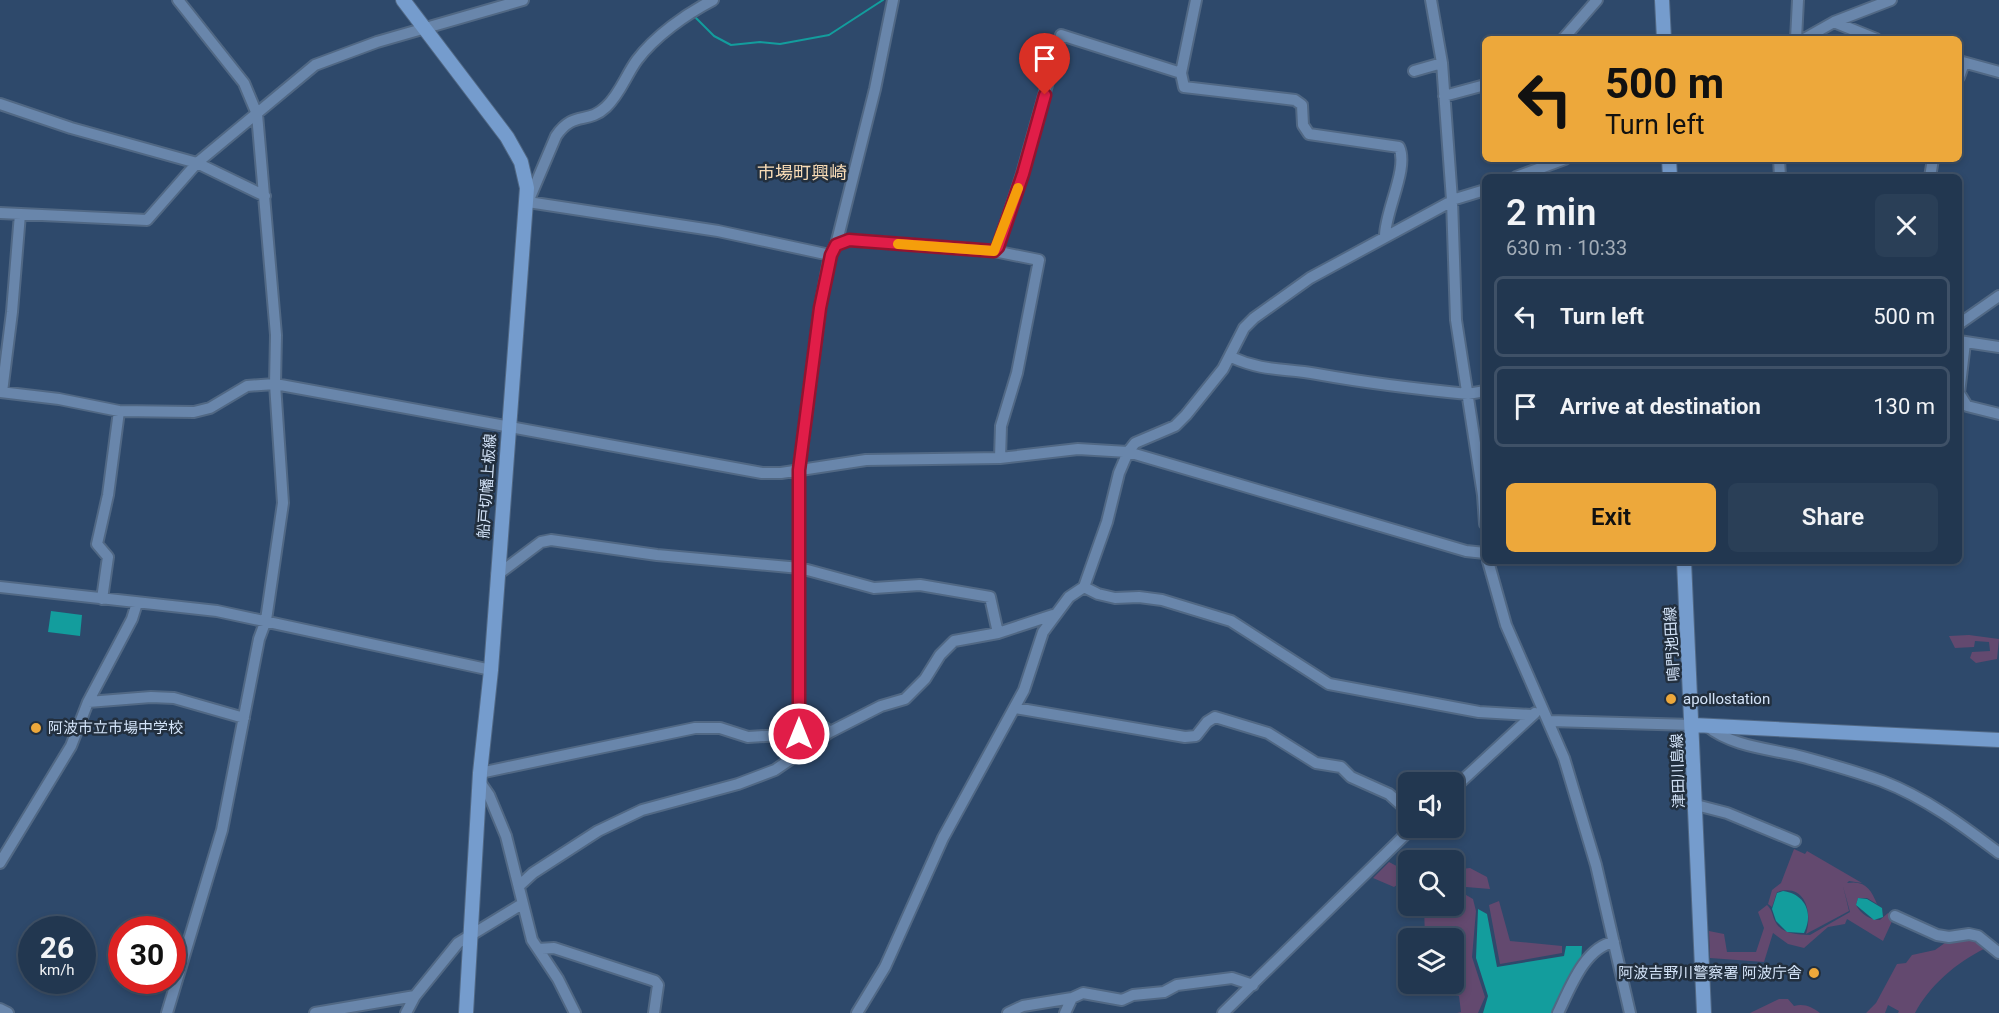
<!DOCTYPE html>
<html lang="en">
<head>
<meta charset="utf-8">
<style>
  :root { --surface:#223750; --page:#2a3f57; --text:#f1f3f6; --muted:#a2acb7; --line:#3f5167; --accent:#eda83b }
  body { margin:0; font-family:Roboto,"Noto Sans JP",sans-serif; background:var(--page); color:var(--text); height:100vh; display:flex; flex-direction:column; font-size:22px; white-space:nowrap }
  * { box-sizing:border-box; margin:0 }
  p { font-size:20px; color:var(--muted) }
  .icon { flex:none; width:33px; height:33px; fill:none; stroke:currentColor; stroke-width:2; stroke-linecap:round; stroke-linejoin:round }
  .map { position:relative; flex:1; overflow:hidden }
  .panel { position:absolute; left:1482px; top:174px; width:480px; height:390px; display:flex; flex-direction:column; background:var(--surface); border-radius:9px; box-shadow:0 3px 9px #0003,0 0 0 2px var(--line) }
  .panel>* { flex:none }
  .top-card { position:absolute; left:1482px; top:36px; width:480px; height:126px; border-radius:9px; box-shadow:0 3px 9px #0003,0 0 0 2px var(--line); background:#eda83b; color:#111; overflow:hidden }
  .buttons { position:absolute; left:1398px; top:772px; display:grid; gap:12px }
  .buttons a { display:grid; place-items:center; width:66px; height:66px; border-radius:9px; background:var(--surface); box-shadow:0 3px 9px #0003,0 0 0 2px var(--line); font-size:30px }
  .speed { position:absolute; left:18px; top:916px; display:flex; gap:12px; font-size:30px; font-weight:700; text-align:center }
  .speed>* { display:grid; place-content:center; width:78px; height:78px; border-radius:50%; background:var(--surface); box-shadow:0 3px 9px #0003,0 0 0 2px var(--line); line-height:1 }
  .speed small { font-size:15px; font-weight:400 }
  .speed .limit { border:9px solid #d22; background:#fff; color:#111 }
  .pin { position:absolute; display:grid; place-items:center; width:51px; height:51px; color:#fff; margin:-62px -26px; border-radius:50% 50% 50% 0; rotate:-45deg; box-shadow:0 0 6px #0007 }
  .pin .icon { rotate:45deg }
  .me { position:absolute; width:66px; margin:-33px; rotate:0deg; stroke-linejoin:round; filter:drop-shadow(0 0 4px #0008) }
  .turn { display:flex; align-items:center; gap:21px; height:126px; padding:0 24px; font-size:27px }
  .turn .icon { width:78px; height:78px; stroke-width:2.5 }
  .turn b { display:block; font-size:42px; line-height:51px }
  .round { display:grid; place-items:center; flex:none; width:63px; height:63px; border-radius:9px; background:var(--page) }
  .headline { display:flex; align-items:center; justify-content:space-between; height:102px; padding:0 24px }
  h1 { font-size:36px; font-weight:600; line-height:45px }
  .action { display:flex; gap:12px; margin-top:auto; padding:12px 24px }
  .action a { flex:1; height:69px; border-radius:9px; background:var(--accent); color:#111; font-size:24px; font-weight:600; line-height:69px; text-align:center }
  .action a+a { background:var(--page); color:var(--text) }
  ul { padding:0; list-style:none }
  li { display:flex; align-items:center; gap:18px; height:81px; margin:0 12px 9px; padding:0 12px; border:3px solid var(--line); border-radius:9px }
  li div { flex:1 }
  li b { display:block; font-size:22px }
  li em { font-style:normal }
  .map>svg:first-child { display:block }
</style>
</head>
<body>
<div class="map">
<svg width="1999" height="1013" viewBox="0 0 1999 1013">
  <rect width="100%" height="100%" fill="#2e496b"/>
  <path fill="#63496f" d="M1969,635L1999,639L1997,659L1976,663L1970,658L1972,652L1990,651L1989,642L1975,641L1974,647L1955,648L1949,636Z
    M1794,849L1805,854L1807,851L1862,883L1849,881L1847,883C1865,880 1871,889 1877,904L1867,898H1858L1856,905C1861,914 1870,920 1880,920L1888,913L1894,917L1883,941L1847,919L1845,924L1828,927L1804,948L1788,944L1773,933L1764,962L1710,958L1709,931L1724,934L1727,952H1756L1764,928L1758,912L1767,905C1772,910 1772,913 1774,919C1780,934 1795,934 1810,935L1850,912L1843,886L1849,911L1806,934C1813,912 1805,883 1777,892L1772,907L1768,904L1772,890L1781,883Z
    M1389,862L1408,872V877L1394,887L1373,878Z
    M1470,868L1487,877L1490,889L1454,886V876H1459L1461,869Z
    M1454,888L1473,899L1476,911L1472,957L1485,997L1478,1013H1457L1461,1012L1459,996L1443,994L1445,984H1454V977L1463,972L1462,947L1454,946V939H1425L1424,906H1454Z
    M1499,901L1510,941L1562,946V953L1500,964L1489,905Z
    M1970,937L1982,945L1984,949C1957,962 1929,986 1915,1013H1898L1899,1011L1888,1005L1885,1013H1866L1876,1003L1897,964L1906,963L1912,955L1935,950L1949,940Z
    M1779,999H1788L1794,1006C1804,1003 1812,1007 1820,1013H1750Z"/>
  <path fill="#139d9d" d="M51,611L82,615L80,636L48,632Z
    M1783,891C1805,894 1814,913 1804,933L1787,932L1776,921L1772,909L1777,893Z
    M1858,898L1867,899L1882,908L1883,917L1874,920L1856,905Z
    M1478,909L1487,914L1497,967L1564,956L1566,946H1582L1581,963L1553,1013H1483L1488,996L1476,958Z"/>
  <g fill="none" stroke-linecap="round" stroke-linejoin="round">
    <path stroke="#139d9d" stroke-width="2" d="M695,17L714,36L731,45L760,42L780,44L829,35L883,0"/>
    <defs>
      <path id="minor" d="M713,0C686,14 655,36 637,60C626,75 620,94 606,107C587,125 574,110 556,136L528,202L718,231L830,255
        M1196,0L1181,73L1184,87L1295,100L1302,105L1303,125L1309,134L1399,147C1409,168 1385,211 1385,236
        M1431,0L1442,63L1452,200L1456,320L1483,495L1485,524
        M1834,22L1876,39
        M1563,39L1597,0
        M1796,39L1798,0
        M1804,39L1834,22L1891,0
        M1959,61L1999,72
        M1414,71L1442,63
        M1959,77L1964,63
        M1444,96L1485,85
        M0,104L71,128L197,163L265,196
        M1779,159L1780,177
        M1516,177L1565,159
        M1930,177L1933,159
        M1452,200L1485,190
        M0,213L147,220L197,163L315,65L377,42L523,0
        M836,245L849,240L994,251L1039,260L1017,373L1001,426L1000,458
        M994,251L998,247L1022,174L1061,35L1181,73
        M1959,324L1999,296
        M1959,341L1999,347
        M1965,343L1959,393L1967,406L1999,414
        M1231,357C1264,372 1284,368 1317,374C1367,383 1417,389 1468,394L1485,391
        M0,392L59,399L119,411L194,412L210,408L247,386L275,384L762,473H781L866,460L1000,458L1078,449L1128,452L1466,551L1485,553
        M2,392L12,312L20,214
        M1488,561L1506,625L1564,758L1596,865L1630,1013
        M497,575L541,542L551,540L657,555L800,568L874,588L920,585L990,597L998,633
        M0,587L217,611L491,670
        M1084,587L1098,594L1115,598L1139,597L1162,600L1231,621L1329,684L1479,712L1531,715
        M102,599L108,557L97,544L108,495L119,411
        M88,702L151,697L174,698L244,718
        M1015,708L1185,737L1196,736L1207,722L1215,717L1268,733L1316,763L1341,767L1351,777L1389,794L1408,811
        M1550,721L1693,725
        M1707,726C1732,747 1772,749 1803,757C1829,764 1857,772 1882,781C1926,798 1962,825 1999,853
        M799,734V470L820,308L830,255L836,245L875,89L893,0
        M480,773L695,728H720L748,737L799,734L825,728L830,732
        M480,782L489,795L506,836L532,940L558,979L575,1013
        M1454,788L1535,713
        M1696,805L1727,813L1795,841
        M0,863L71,746L88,702L132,619L137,603
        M520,885L533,873L598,831L642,810L738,784L775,770L830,732L881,706L905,699L925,679L940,655L954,641L998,633L1053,615
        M1895,916L1937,935L1949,937L1969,934L1978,936L1999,953
        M538,949L554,948L655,981L658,985L654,1013
        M0,1009L8,1013
        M167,1013L222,830L259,639L266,620L283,503L275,384L276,335L257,114L244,83L178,0
        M315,1013L415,996L458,943L522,904
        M406,1013L415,996
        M857,1013L885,967L943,838L1024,690L1043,632L1069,597L1084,587L1107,522L1119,473L1128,452L1135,443L1175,426L1186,415L1223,369L1244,328L1254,318L1310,278L1452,201
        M1008,1013L1023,1006L1072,998L1083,993L1122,1000L1133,995L1164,992L1177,985L1232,978L1253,985
        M1065,1013L1072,998
        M1223,1013L1412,828
        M1558,1013C1570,988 1585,947 1614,942"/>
      <path id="major" d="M403,0L507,137L521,162L527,188L491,670L480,773L466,1013
        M1662,0L1664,39
        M1669,159L1670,177
        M1684,561L1704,1013
        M1693,725L1999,740"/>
    </defs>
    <use href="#minor" stroke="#516884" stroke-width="14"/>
    <use href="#major" stroke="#516884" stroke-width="16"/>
    <use href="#minor" stroke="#6986ab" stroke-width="10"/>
    <use href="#major" stroke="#759ccd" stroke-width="14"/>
  </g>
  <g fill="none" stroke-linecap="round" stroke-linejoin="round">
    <defs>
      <path id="route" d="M799,734V470L820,308L831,255L836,245L849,240L994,251L998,247L1023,174L1045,95"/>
    </defs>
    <use href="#route" stroke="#92132f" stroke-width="15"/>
    <use href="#route" stroke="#e11d48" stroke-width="10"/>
    <path stroke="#f59e0b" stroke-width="10" d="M898,244L994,251L1018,188"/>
  </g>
  <g fill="#eda83b" stroke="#222f3e" stroke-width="2">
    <circle cx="1671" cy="699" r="6"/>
    <circle cx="36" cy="728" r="6"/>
    <circle cx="1814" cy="973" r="6"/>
  </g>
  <g text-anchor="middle" stroke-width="5" stroke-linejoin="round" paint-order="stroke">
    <g font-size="15" fill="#d3e3f8" stroke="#222f3e">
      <text transform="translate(487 486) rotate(-86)" y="5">船戸切幡上板線</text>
      <text transform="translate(1672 644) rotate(-93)" y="5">鳴門池田線</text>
      <text transform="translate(1678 771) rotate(-92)" y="5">津田川島線</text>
    </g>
    <g font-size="15" fill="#d3e3f8" stroke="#222f3e" text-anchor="start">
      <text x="1683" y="704">apollostation</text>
      <text x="48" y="733">阿波市立市場中学校</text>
      <text x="1802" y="978" text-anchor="end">阿波吉野川警察署 阿波庁舎</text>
    </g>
    <g font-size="18" fill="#f9dcb6" stroke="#222f3e">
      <text x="802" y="179">市場町興崎</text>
    </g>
  </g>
</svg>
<div class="buttons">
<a><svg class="icon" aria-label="sound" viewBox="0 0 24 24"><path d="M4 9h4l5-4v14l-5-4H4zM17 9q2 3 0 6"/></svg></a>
<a><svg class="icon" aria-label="search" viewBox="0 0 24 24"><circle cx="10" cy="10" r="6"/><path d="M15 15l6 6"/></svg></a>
<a><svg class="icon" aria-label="layers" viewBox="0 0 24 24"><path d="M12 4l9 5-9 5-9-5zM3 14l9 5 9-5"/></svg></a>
</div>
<div class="speed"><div>26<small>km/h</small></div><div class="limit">30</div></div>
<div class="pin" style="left:1045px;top:95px;background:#d93025"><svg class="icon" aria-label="arrive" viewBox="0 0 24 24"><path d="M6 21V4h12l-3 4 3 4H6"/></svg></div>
<svg class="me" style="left:799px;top:734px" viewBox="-20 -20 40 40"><circle r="17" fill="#e11d48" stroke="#fff" stroke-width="3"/><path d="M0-11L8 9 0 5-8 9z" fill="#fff"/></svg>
<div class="top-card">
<div class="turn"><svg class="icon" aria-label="left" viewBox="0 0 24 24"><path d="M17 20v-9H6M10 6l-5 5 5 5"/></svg><div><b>500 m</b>Turn left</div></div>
</div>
<section class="panel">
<div class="headline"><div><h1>2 min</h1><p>630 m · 10:33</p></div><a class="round"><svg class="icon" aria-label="close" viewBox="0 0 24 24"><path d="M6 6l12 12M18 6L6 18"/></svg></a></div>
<ul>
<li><svg class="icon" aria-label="left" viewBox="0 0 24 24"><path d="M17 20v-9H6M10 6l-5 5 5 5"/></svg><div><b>Turn left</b></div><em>500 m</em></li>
<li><svg class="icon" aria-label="arrive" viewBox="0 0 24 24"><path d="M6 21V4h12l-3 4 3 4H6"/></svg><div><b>Arrive at destination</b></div><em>130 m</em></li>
</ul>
<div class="action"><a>Exit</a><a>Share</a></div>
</section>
</div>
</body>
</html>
